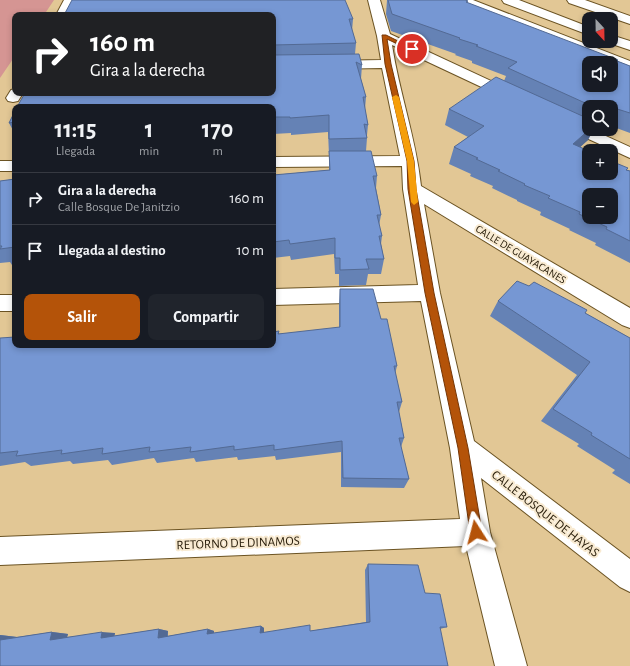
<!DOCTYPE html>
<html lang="es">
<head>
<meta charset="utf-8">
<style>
  :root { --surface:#171b24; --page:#20242c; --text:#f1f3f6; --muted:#9ea1a6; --line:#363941; --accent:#b45309 }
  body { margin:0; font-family:"Alegreya Sans",sans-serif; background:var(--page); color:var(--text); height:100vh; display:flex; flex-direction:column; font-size:15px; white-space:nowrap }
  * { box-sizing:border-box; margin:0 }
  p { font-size:13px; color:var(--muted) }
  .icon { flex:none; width:22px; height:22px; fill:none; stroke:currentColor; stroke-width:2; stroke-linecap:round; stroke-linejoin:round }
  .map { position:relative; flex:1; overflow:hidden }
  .drawer { position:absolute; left:12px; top:104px; width:264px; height:244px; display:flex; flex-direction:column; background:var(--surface); border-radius:8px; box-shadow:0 2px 6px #0003 }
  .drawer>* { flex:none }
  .guide { position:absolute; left:12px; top:12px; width:264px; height:84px; border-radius:8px; box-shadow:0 2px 6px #0003; background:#202124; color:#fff; overflow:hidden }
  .needle { width:26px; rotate:158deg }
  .tools { position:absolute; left:582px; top:12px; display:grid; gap:8px }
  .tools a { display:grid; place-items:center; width:36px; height:36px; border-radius:8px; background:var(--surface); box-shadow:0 2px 6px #0003; font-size:20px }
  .pin { position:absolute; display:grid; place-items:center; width:34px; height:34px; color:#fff; margin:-17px; border:2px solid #fff; border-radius:50%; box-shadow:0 1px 4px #0007 }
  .me { position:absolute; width:44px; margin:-22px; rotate:351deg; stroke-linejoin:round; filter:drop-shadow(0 0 3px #0008) }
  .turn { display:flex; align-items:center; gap:14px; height:84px; padding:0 12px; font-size:18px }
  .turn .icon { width:52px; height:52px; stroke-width:2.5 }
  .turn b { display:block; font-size:28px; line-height:34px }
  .eta { display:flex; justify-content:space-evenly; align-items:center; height:68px; text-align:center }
  .eta b { font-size:24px; font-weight:600; line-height:28px }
  .action { display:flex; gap:8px; margin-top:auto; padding:8px 12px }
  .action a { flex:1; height:46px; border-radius:8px; background:var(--accent); color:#fff; font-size:16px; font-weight:600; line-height:46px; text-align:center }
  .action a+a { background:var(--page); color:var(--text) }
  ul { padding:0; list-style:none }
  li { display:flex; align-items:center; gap:12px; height:52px; padding:0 12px; border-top:1px solid var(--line) }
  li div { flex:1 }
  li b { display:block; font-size:15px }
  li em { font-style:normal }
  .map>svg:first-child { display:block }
</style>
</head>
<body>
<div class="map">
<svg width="630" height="666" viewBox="0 0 630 666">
  <rect width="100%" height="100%" fill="#e2c795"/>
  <path fill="#d59593" d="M0,0H54L44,15H15V56L0,78Z"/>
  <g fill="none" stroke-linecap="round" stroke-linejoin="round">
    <defs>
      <path id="minor" d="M64,0H81L79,3L74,4L68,15H56Z
        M368,0H380L390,34L517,93L519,96L517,99L512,100L507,99L392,45C399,92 416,138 421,186L630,308V328L622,325L424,204L440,293L474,441L630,559V592L620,587L481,478L490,532L527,666H495L466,546L0,565V537L460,519L450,448L421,301L273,305V289L418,285L403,189L402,166L273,167V157L400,156L382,68L273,70V62L381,60L377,36Z
        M456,0H473L630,61V70L458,3Z
        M567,0H585L630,16V24L569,3Z
        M15,89V93H23L18,101L13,102L8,101L6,98L11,90Z
        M564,117L630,147V158L558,125L556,122L558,119Z
        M0,161H15V171H0Z
        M0,295H15V311H0Z"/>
      <path id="major" d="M502,0H519L589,27V35L504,3Z
        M611,35L630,41V50L606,42L611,41Z"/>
    </defs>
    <use href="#minor" stroke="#6b5323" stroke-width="2"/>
    <use href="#major" stroke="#6b5323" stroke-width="2"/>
    <use href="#minor" fill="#fff" fill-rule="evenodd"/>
    <use href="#major" fill="#fff" fill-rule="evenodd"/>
  </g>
  <path fill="#6582b5" d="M387,0H465L468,3L630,66V133L611,126V107H589L588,140L580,147L630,171V263L595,245L596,243L569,230L570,229L540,215L541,212L517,201V200L492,188L493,186L470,176L471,174L449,164L454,147L468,137L445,125L449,109L504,81L506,76L472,63V61L455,55L456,54L391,31L386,14Z
    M273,15L353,19L352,31L356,43L355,54L362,65L361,79L366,97L365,109L368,125L367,135V138L366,151L377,176L376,188L381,215L379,226L382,236L381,244L384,259L381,274H368L366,285L339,286V274H335L334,254L291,260L290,256L273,258V175L329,170V155L328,132L291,135V133L273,134Z
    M15,111V134L9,123Z
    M15,179V265H12L10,262L0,263V181Z
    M529,286L585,313L630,338V484L612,473L615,470L577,446L579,444L541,421L577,375L490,316L498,301Z
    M340,289L381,319L397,366L395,374L402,402L399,412L404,438L401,447L409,479L404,488L341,487V452L276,460L275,456L238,460L237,457L196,462L194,458L157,463L154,458L112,465L108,460L73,464L70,461L31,466L25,462L0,466V338L15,345H273L279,331V334L339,328V305Z
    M368,564L425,593L447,627L440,629L0,666V635L17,637L52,632L68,634L67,637L115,633L114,636L159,629L168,631V636L208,629L214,631V633L261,626L264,628V633L310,631L366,622L365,570Z"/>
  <path fill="#536a94" d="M590,129H594L588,140L565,161L573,144Z
    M261,626L264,628V635L260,633Z
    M159,629L168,631L167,639L158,638Z
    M208,629L214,631V636L207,634Z
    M52,632L68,634L66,641L50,640Z
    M102,632L115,633L114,639L101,638Z
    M0,635L17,637L16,642L0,641Z"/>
  <path fill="#7697d3" stroke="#536a94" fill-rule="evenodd" d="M72,0H345L353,19H349L356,43L273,45V15H64Z
    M388,0H465L468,1L466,2L618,60L617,61L630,66V113L614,108L611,111V107H594L508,68L517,62L476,46L478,45L459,39L460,38L392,14ZM589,63H611V85H589Z
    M359,54L362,65L356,62L366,97H363L368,125L364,124L367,138L329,139V115L290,118V117H273V107H17L25,93H273V55Z
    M496,77L589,119V129H590L573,144L589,151V173H611V161L628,168L626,170L630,171V241L606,229L607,227L579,214L580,212L548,198L550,196L524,185L525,184L498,171L500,170L476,159L478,158L454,147L484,126L449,109ZM589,195H611V217H589Z
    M15,111V122L9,123Z
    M329,151H371L377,176H373L381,215H377L382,236H379L384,259H366L369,269L340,270V258H335V238L290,244L289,240L273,242V175L330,170Z
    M15,179V247L0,249L2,246H0V181Z
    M517,281L529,286L534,282L587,310L585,313L630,338V459L591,435L592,433L553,409L590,362L498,301Z
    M340,289H373L381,319H387L397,366H394L402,402H397L404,438H399L409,479L343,478L342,441L274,450V445L234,450V446L190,452L191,447L149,452L150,447L102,454L103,448L61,454L62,450L16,456L18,451L0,453V338L15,337V345H273V332L279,331L278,334L340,327Z
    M368,564L418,565L425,593L440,594L447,627H440L448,666H0V640L52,632L50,640L102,632L101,638L159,629L158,638L208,629L207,634L261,626L260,633L310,625V631L370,622Z"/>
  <path fill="#b45309" stroke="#753606" d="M382,35H386L414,49L410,50L387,39L391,64L414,161L416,189L434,293L468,448L482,532L480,536L476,538L472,536L470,532L458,448L425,293L408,189L407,161L385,64Z"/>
  <path fill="#f59e0b" d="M396,95L399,97L414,161L418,202L414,205L411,202L407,161L392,97Z"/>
  <g text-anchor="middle" stroke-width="4" stroke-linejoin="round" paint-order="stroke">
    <g font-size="11" fill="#2b200d" stroke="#f8ead1">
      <text transform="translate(521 254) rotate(31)" y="4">CALLE DE GUAYACANES</text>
    </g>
    <g font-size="13" fill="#2b200d" stroke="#f8ead1">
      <text transform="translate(546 513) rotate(38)" y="5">CALLE BOSQUE DE HAYAS</text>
      <text transform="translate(238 542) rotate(-2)" y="5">RETORNO DE DINAMOS</text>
    </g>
  </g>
</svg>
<div class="tools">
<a><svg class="needle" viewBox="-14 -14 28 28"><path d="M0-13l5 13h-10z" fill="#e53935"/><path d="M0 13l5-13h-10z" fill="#9ea1a6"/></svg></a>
<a><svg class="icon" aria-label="sound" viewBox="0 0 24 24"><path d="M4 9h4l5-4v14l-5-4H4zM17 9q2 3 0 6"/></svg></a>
<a><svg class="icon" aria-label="search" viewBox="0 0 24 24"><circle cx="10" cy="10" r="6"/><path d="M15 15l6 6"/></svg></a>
<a>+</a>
<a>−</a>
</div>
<div class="pin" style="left:412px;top:49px;background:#d93025"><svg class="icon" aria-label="arrive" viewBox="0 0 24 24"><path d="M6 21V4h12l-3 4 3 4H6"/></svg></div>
<svg class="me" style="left:476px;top:532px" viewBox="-20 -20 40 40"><path d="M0-17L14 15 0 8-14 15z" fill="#b45309" stroke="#fff" stroke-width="4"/></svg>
<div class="guide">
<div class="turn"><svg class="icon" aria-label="right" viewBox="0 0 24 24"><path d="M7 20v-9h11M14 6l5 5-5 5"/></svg><div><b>160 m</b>Gira a la derecha</div></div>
</div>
<section class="drawer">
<div class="eta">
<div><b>11:15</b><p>Llegada</p></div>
<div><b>1</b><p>min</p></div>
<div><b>170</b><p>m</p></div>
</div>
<ul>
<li><svg class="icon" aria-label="right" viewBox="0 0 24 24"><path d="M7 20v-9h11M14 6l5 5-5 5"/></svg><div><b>Gira a la derecha</b><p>Calle Bosque De Janitzio</p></div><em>160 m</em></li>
<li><svg class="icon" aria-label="arrive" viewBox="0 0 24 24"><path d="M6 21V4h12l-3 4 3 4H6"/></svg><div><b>Llegada al destino</b></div><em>10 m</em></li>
</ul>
<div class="action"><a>Salir</a><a>Compartir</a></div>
</section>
</div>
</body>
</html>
